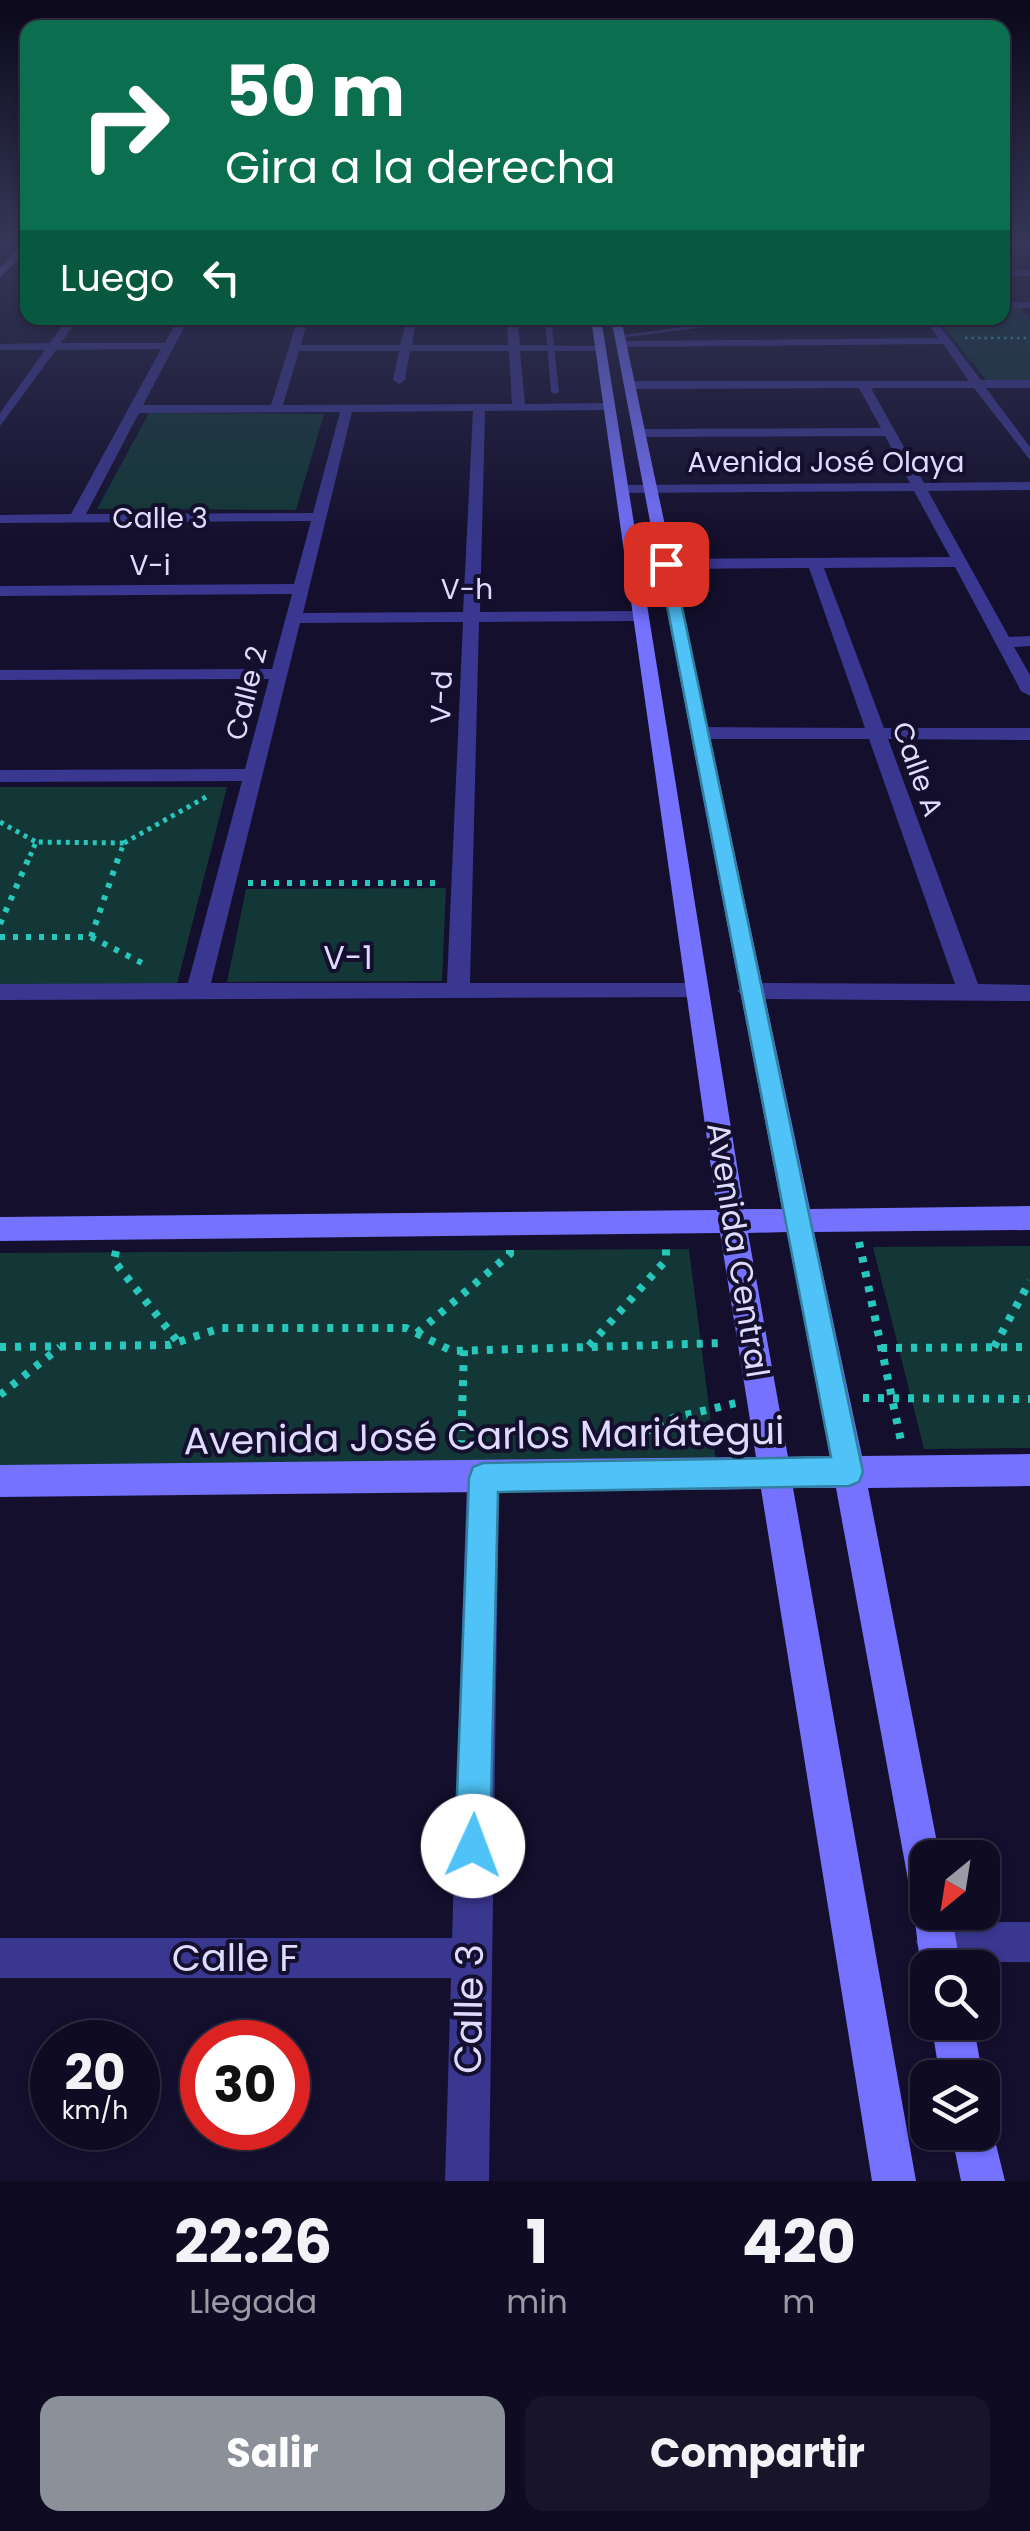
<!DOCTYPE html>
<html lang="es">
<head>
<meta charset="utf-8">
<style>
  :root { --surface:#0f0b22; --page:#18142a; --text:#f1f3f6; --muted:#9b9ba5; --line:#2f2b40; --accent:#8c9099 }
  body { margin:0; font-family:Poppins,sans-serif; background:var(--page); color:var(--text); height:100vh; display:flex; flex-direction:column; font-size:38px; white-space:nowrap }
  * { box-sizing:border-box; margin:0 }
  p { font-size:32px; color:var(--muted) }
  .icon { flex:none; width:55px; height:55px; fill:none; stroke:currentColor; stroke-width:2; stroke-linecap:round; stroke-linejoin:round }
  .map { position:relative; height:2181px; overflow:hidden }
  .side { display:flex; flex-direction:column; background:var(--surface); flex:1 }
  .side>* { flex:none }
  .banner { position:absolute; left:20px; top:20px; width:990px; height:305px; border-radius:20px; box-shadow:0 2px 8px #0004,0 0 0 2px var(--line); background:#0b6e4f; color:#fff; overflow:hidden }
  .needle { width:65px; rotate:210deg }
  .controls { position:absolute; left:910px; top:1840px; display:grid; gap:20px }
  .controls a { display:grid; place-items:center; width:90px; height:90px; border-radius:20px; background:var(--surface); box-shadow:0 2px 8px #0004,0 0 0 2px var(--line); font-size:50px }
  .speed { position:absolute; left:30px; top:2020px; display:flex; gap:20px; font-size:50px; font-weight:700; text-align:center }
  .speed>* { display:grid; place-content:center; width:130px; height:130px; border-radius:50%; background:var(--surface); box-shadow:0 2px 8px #0004,0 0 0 2px var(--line); line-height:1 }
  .speed small { font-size:25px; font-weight:400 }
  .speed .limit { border:15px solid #d22; background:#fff; color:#111 }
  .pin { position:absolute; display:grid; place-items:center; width:85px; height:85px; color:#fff; margin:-42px; border-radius:20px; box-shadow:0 5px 15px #0006 }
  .me { position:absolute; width:110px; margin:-55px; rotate:2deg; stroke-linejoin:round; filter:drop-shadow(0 0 8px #0008) }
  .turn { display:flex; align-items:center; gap:35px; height:210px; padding:0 40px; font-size:45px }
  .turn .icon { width:130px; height:130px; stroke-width:2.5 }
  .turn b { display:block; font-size:70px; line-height:85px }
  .then { display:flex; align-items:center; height:95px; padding:0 40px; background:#0003; gap:20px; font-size:38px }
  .eta { display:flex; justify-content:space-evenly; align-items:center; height:170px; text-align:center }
  .eta b { font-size:60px; font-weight:700; line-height:70px }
  .button { display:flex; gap:20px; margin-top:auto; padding:20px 40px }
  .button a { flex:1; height:115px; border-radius:20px; background:var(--accent); color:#fff; font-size:40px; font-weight:700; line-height:115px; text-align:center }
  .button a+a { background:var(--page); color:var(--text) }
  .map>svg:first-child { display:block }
</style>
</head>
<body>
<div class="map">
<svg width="1030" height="2181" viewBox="0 0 1030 2181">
  <rect width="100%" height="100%" fill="#140f2d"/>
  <path fill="#123736" d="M1003,308H1020L1030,318V380L987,381L936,318H1002Z
    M149,413L324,414L296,510L97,509Z
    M0,787H227L177,984H0Z
    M446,888L442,981L227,982L246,889Z
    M1030,1246V1448L924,1449L873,1247Z
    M689,1249L716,1462L0,1467V1253Z"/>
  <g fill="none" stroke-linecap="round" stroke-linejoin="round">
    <path stroke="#27c7bc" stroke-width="2.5" stroke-dasharray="2.5 4" stroke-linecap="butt" d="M965,338H1030"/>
    <path stroke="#27c7bc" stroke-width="5" stroke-dasharray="4 5" stroke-linecap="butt" d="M0,822L36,842
      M124,843L206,797
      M30,856L36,842L124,843L119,856"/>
    <path stroke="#27c7bc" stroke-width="6" stroke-dasharray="5 8" stroke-linecap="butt" d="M248,883H441
      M0,924L31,853
      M0,937H91L148,966
      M91,937L120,853"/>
    <path stroke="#27c7bc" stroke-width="8" stroke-dasharray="6 9" stroke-linecap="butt" d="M859,1242L901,1441
      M116,1251L114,1261L178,1342
      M417,1333L510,1254V1247
      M589,1346L666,1260V1248
      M0,1347L169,1345L221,1328H406L452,1351L724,1343
      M994,1347L1030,1281
      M881,1348L1030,1347
      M0,1395L60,1347
      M863,1398L1030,1399
      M631,1439L673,1418L736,1403
      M461,1446L464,1350"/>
    <path fill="#39378f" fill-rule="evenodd" d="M545,318H551L559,392L555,394L551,392Z
      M725,321L727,324L621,338L618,336Z"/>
    <path fill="#39378f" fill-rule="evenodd" d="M1002,270H1030V276H1002Z
      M1002,302H1030V308H1002Z
      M68,318H78L61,343H165L179,318H189L143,405H271L298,318H308L301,345H400L407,318L416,319L412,345H508L507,318H517L520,345L604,346L600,351H520L525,404L609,403L613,410L485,411L480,612L641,611L649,616L641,621L479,622L470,983H697L709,991L705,997L0,1000V984L188,983L242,781L0,782V770L245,769L269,679L0,680V670L272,669L292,594L0,596V586L294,584L311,521L0,523V515L71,514L161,349L56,350L0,426V413L45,350H0V344L50,343ZM299,351H399L393,380L399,384L405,380L410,351H509L512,404L283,405ZM473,411L463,612L303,613L352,412ZM340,412L313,513L86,514L139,413ZM463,622L447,983H211L300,623Z
      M924,318H934L981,380H1030V388H986L1030,447V460L974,388H871L924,483L1030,482V490L928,491L1009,637L1030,636V646L1014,647L1030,675V696L1021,691L955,567L824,568L884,728H1030V740L888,739L978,984L1030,985V1001L749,999L737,991L749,983L955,984L869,739H699L690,733L699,727L865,728L809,568L666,569L658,564L666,559L950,557L914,491L622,493L615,489L622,485L910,483L885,436L640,437L633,433L640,429L881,428L859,388L631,389L625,385L631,381H969L943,344L623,347L617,344L623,341L938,338Z
      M483,1462L494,1467L499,1478L489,2181H445L451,1978H0V1938H452L467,1478L472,1467Z
      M936,1922H1030V1962H936L922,1956L916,1942L922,1928Z"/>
    <path fill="#7472ff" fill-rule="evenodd" d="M24,242L28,250L0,277V268Z
      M1002,242H1030V247H1002Z
      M591,318H601L744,1209H782L611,318H621L810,1209L1030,1206V1230L814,1232L862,1456L1030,1454V1486L868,1488L940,1858H928V1912H951L961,1968H928V1983L921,1968L913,1907L836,1488H793L916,2181H872L761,1489L0,1497V1465L756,1457L720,1233L0,1241V1217L717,1210ZM787,1232L830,1456L788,1457L748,1233Z
      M931,2022H973L983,2078L982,2080L940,2078Z
      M982,2114L989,2116L1005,2181H961L951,2132H982Z"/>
  </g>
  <linearGradient id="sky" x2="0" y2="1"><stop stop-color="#0b0819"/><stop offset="0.44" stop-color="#343757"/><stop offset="1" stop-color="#343757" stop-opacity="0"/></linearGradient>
  <rect width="1030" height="547" fill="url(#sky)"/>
  <path fill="#4fc3f7" stroke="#337fa1" stroke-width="2.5" d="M666,560L673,564L863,1472L859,1482L849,1486L498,1492L490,1846L485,1859L473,1864L460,1859L455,1846L469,1478L473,1467L483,1463L831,1457L659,564Z"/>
  <g text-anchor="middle" stroke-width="8" stroke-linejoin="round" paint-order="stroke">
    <g font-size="28" fill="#dfdbff" stroke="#140f2d">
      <text x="826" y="472">Avenida José Olaya</text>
      <text x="160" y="528">Calle 3</text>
      <text x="150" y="575">V-i</text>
      <text x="467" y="599">V-h</text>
      <text transform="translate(246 693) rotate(-76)" y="10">Calle 2</text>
      <text transform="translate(441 697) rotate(-88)" y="10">V-d</text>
      <text transform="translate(918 769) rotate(70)" y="10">Calle A</text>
    </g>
    <g font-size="32" fill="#dfdbff" stroke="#140f2d">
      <text x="348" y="969">V-1</text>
      <text transform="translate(738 1250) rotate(81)" y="11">Avenida Central</text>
    </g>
    <g font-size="38" fill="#dfdbff" stroke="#140f2d">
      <text transform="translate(484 1436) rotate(-1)" y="13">Avenida José Carlos Mariátegui</text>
      <text x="235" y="1971">Calle F</text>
      <text transform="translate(469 2009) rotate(-89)" y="13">Calle 3</text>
    </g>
  </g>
</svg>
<div class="controls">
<a><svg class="needle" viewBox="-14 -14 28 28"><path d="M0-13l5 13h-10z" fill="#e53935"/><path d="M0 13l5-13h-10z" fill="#9b9ba5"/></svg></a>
<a><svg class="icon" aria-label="search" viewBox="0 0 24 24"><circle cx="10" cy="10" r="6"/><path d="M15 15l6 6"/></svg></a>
<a><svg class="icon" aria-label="layers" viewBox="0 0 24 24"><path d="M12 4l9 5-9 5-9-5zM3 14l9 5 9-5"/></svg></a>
</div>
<div class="speed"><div>20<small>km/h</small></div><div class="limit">30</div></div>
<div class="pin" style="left:666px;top:564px;background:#d93025"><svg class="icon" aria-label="arrive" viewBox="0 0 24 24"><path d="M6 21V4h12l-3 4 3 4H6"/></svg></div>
<svg class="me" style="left:473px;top:1846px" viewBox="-20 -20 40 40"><circle r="19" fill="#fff"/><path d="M0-13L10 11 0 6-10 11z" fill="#4fc3f7"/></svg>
<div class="banner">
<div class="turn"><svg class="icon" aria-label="right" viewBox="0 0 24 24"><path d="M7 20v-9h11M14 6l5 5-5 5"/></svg><div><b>50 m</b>Gira a la derecha</div></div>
<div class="then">Luego<svg class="icon" aria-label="left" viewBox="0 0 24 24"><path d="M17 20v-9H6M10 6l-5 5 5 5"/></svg></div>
</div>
</div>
<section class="side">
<div class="eta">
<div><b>22:26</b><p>Llegada</p></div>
<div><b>1</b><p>min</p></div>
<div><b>420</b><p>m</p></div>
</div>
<div class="button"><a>Salir</a><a>Compartir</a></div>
</section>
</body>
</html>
